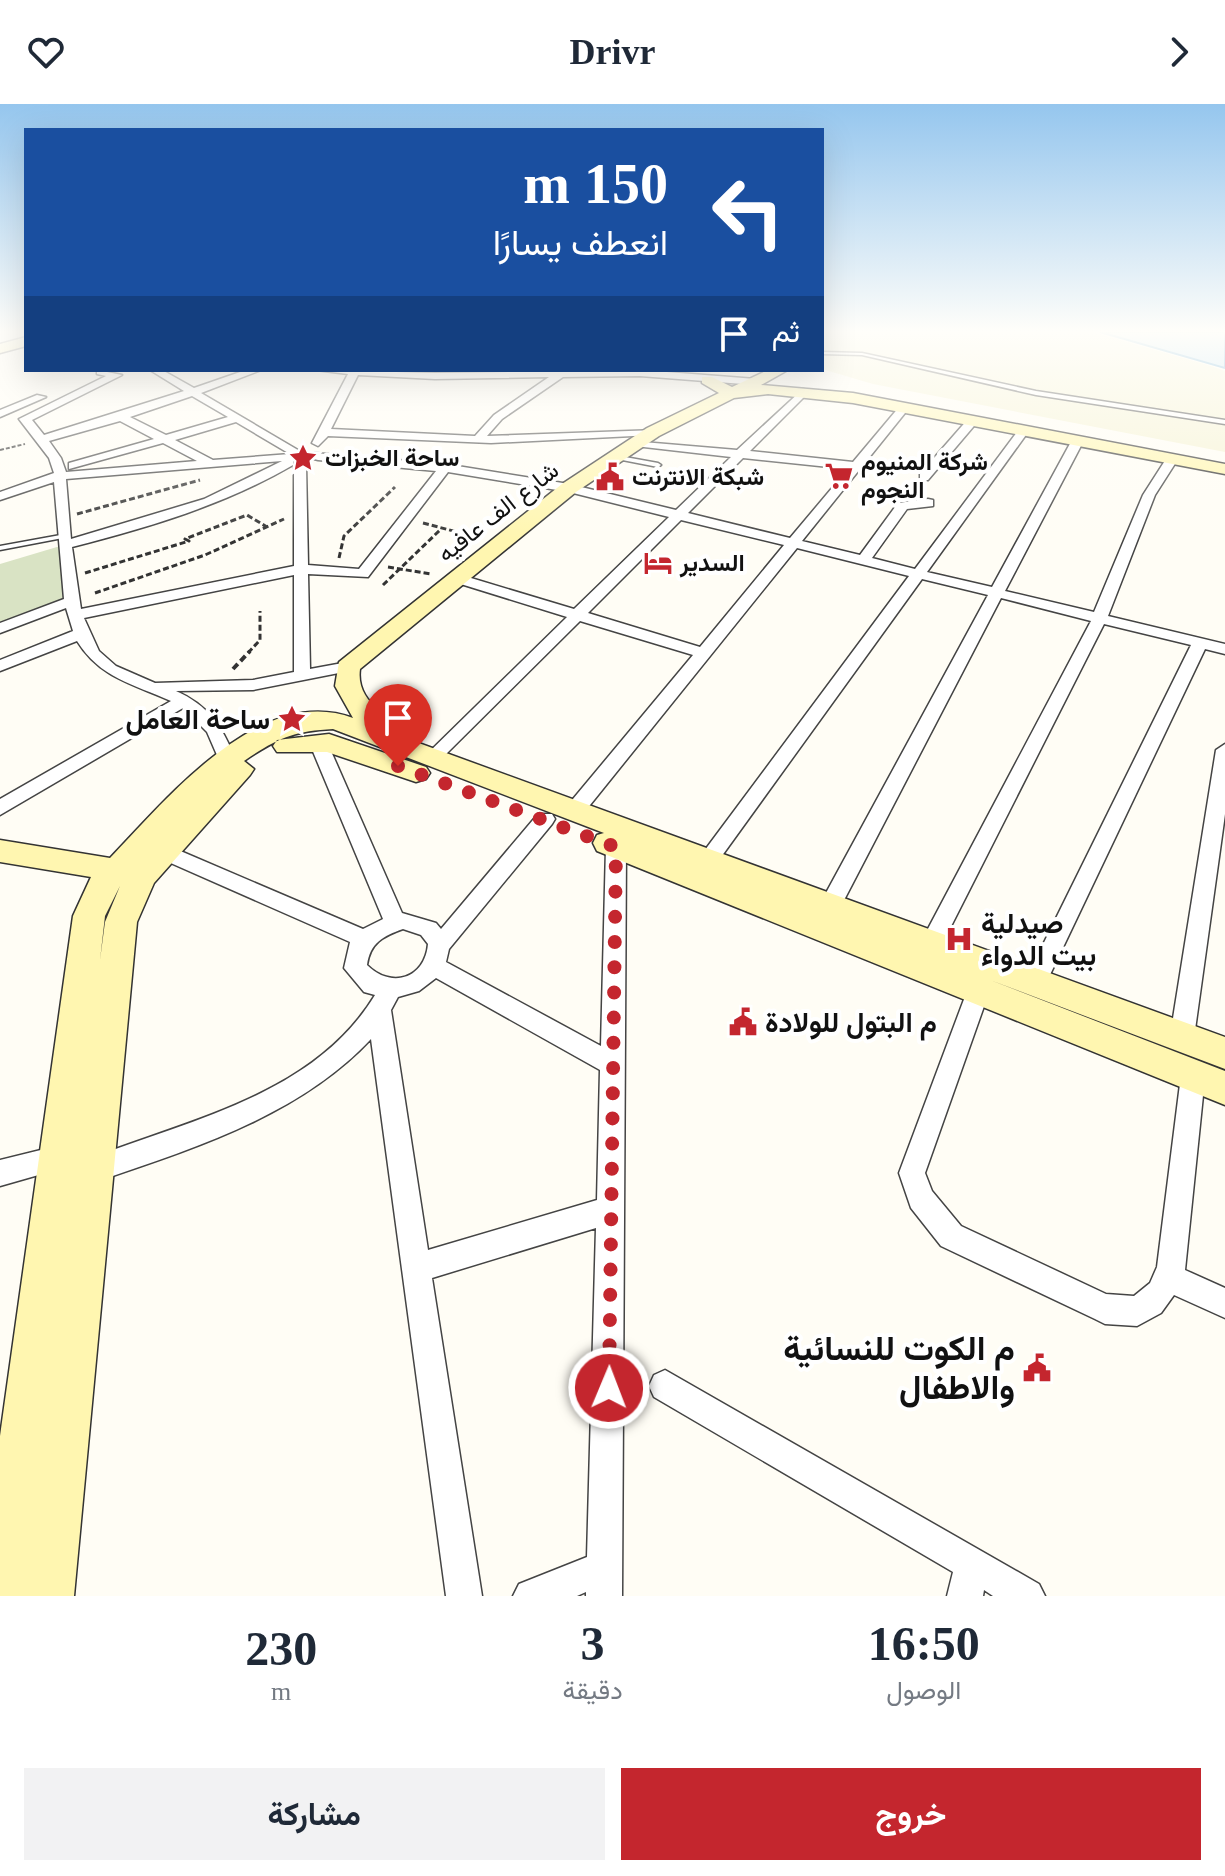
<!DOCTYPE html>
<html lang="ar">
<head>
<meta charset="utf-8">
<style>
  :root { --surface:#fff; --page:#f2f2f3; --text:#1f2937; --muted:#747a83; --accent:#c4262e }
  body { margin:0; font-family:"Times New Roman",Vazirmatn,serif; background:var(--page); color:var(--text); direction:rtl; height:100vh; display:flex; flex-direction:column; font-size:30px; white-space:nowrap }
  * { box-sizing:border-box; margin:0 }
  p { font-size:26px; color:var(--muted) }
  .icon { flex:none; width:44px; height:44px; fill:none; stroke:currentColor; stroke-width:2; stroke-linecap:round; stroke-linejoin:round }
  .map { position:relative; height:1492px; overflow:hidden; direction:ltr }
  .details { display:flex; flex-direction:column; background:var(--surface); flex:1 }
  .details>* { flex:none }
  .top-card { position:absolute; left:24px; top:24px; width:800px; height:244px; border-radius:0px; box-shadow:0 8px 32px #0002; direction:rtl; background:#1a4fa0; color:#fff; overflow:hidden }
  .pin { position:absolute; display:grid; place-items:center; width:68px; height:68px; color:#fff; margin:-82px -34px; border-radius:50% 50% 50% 0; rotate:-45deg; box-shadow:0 0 8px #0007 }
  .pin .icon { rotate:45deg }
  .me { position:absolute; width:88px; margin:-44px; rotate:1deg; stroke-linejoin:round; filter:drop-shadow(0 0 6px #0008) }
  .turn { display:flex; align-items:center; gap:28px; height:168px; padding:0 24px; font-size:36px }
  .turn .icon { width:104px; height:104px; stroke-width:2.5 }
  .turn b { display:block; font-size:56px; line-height:68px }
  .then { display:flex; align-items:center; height:76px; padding:0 24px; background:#0003; gap:16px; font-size:30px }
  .eta { display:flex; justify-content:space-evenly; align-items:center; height:136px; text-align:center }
  .eta b { font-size:48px; font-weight:700; line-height:56px }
  .cta { display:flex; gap:16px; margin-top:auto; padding:16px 24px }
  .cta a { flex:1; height:92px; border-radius:0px; background:var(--accent); color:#fff; font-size:32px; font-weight:700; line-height:92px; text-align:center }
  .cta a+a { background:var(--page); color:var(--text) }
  header { display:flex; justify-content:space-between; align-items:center; height:104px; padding:0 24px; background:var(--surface); font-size:36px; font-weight:700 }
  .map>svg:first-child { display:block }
</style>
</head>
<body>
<header><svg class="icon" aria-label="forward" viewBox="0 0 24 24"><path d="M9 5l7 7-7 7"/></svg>Drivr<svg class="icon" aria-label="heart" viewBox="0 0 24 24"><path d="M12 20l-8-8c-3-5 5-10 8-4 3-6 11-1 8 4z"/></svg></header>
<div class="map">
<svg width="1225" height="1492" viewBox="0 0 1225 1492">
  <rect width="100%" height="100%" fill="#fffdf5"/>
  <path fill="#f6f3d4" d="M822,228H1092L1211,262L1225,267V348L873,280L822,265Z"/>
  <path fill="#d9e3c4" d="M67,440L74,496L0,524V460Z"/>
  <path fill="#b9e0f7" stroke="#3f96cf" stroke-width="2" d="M1100,228H1225V264Z"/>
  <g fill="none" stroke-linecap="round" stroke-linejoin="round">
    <defs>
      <path id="lane" d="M822,248L862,249L1036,287L1225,316V320L1036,291L862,251L822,250Z
        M614,351L658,359L661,361L658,363L612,354V352Z
        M66,430L69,432L68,433L0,446V442Z"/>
      <path id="street" d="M97,266L122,271L32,316L44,331L184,287L150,266H162L194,284L246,266H261L201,289L303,349L293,352V361C224,401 150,423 72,443L81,505L294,462V360L300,356L306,360L308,461L359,465L436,367L318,356L314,355V349L445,360L569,380L676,406L731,353L635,342L631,341V337L737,346L803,285L807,286V290L750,347L853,358L900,302L909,304L802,437L860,451L898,399L928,395L933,396V402L907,405L872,454L915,465L1020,324H1028V328L927,468L992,483L1072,336L1082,334L1084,336L1005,487L1094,508L1143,391L1168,352H1176L1178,355L1155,391L1108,512L1225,540V550L1205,545L1047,877L1044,884L1036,886L1028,884L1025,877L1191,541L1104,520L940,844L932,847L924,844L921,838L1091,517L1001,494L842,800L838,806H824L820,800L988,491L922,475L716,760H702L699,755L702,750L909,472L797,444L582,711L575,713L565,706L568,701L693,551L580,517L438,658H426L423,654L567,513L451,477V471H461L574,505L669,413L569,388L448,368L368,473L308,470L310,565L348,558L354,560V566L253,586L176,587C208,601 222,622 235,654L232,658H220L207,628L183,604L0,711V695L171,597C133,580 100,574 77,537L0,567V556L73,527L66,504L0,529V519L64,495L54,378L0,396V388L54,369L49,354L19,315L106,272L97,270ZM192,292L228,313L166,331L130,313ZM120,317L154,335L69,359V365L163,339L197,357L66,368L61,354L49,337ZM236,318L290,350L213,356L175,336ZM743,354L848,365L790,434L688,409ZM282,357L204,395L71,435L66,375ZM681,416L784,441L700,543L588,509ZM294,471V568L253,576L155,579L116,562L99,547L84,514Z
        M316,266L435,269L641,266L756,275L761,278L756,281L640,272L563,273L502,315L487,332L657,326V330L653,331L491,339L328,332L318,342L312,339L348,270ZM358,271L435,275L549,273L494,311L475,332L331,325Z
        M37,291L46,293L0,313V306Z
        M969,314L979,316L928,376H920V370Z
        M318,632L327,638L402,809L436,819L441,825L538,710H552L555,715L552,720L449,845L446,858L601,942L606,743L616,736L626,743L622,1492H586V1488L577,1492H513L519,1480L587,1453L596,1124L432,1174L482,1492H446L371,935C299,1012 192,1045 95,1078L86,1074L82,1065L86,1056C187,1016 314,992 375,891L364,888L344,864L350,838L157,753L154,748L157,743H171L363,825L383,815L309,638ZM403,825L421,831L428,840C425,875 391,885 367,861C370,839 383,832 403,825ZM436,874L600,966L597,1096L428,1146L391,906L398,893L419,887Z
        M1225,640V710L1194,933L1190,940L1182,943L1174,940L1170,933L1216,646Z
        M983,865L991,867L994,874L925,1069L932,1087L961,1122L1106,1190L1134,1192L1150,1179L1157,1163L1181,972L1184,964L1193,961L1202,964L1205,972L1185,1166L1225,1184V1214L1174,1191L1161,1209L1137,1222L1105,1220L1095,1215L941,1142L911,1104L899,1069L972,874L975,867Z
        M61,1041L70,1044L74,1053L70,1062L0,1082V1056Z
        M665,1266L1039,1480L1045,1492H993L984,1486L983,1492H947L953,1468L654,1293L649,1282L654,1271Z"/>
      <path id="secondary" d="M26,233V242L0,249V240Z
        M768,266L786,267L761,281L853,289L1225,360V370L853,299L768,290L734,294L659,332L576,388L360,565C355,601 395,611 394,630L1225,933V965L990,876L1225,967V1001L597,747L593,739L597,731L604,729L333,625C293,627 276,635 244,657L254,665L250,671L154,779L137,818L74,1492H0V1332L73,812L91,773L0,758V736L110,754C166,696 260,579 353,614L335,582L339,558L562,380L647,324L719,289L702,279V273H712L732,283ZM120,782L105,818L100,856L105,812Z
        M329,630L426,663L430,669L426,675L416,678L327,648H277L273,642L277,636Z"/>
    </defs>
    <use href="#lane" stroke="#444" stroke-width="3"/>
    <use href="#street" stroke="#444" stroke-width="3"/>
    <use href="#secondary" stroke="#333" stroke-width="3"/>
    <path stroke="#333" stroke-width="2" stroke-dasharray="4 2" stroke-linecap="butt" d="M0,346L25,340"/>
    <path stroke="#333" stroke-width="3" stroke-dasharray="6 3" stroke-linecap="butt" d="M77,410L200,376
      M423,419L480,434
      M339,454L344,432L395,383
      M388,463L431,470
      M85,469L189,437L185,435L247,411L267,423
      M383,481L442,424
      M95,489L205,451L284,415
      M248,549L260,536V507"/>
    <path stroke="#333" stroke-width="4" stroke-dasharray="7 4" stroke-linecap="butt" d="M233,565L250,547"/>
    <use href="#lane" fill="#fff" fill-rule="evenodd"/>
    <use href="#street" fill="#fff" fill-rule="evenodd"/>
    <use href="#secondary" fill="#fff6b0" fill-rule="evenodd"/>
  </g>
  <linearGradient id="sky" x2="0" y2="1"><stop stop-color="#95c6ee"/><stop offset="0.52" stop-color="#fffefa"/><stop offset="1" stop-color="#fffefa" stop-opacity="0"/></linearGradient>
  <rect width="1225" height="437" fill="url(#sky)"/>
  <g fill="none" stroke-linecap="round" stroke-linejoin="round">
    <path stroke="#c4262e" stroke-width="14" stroke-dasharray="0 25.2" d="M398,662L616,743L609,1284"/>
  </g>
  <defs>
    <symbol id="sight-bare" viewBox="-9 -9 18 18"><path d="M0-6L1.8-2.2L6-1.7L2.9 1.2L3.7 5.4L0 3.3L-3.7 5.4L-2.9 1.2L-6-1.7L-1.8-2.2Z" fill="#c4262e" stroke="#fff" stroke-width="2.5" paint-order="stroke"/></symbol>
    <symbol id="supermarket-bare" viewBox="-9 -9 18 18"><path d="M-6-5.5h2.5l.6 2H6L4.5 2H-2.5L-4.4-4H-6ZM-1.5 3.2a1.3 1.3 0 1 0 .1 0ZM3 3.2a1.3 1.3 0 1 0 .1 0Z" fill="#c4262e" stroke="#fff" stroke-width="2.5" paint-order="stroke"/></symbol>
    <symbol id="civic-bare" viewBox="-9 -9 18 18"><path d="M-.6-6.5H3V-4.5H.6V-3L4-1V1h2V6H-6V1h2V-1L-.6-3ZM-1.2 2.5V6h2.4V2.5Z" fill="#c4262e" stroke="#fff" stroke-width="2.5" paint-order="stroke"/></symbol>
    <symbol id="hotel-bare" viewBox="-9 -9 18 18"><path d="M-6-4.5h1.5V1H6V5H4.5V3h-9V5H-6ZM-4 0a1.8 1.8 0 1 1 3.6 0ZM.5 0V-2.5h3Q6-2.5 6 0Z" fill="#c4262e" stroke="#fff" stroke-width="2.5" paint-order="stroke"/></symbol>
    <symbol id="hospital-bare" viewBox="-9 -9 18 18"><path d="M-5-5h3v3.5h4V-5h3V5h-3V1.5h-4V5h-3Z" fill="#c4262e" stroke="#fff" stroke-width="2.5" paint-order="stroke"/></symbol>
  </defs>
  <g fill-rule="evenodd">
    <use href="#sight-bare" x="283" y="334" width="40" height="40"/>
    <use href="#supermarket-bare" x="819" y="352" width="40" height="40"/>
    <use href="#civic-bare" x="590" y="353" width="40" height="40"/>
    <use href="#hotel-bare" x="638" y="439" width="40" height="40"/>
    <use href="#sight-bare" x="272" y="595" width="40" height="40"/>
    <use href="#hospital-bare" x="939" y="815" width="40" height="40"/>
    <use href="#civic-bare" x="723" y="898" width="40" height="40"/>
    <use href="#civic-bare" x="1017" y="1244" width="40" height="40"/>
  </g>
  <g text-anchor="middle" stroke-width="8" stroke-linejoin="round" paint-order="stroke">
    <g font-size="24" font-weight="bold" fill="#111" stroke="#fff" text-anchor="start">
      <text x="325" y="362">ساحة الخبزات</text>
      <text x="861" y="366">شركة المنيوم<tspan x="861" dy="28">النجوم</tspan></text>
      <text x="632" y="381">شبكة الانترنت</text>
      <text x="680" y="467">السدير</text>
    </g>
    <g font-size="24" fill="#111" stroke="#fff">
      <text transform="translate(498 408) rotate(-38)" y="8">شارع الف عافيه</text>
    </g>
    <g font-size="28" font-weight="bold" fill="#111" stroke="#fff" text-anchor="start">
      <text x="270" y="625" text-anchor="end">ساحة العامل</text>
      <text x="981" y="829">صيدلية<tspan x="981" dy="32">بيت الدواء</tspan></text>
      <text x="765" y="928">م البتول للولادة</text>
    </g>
    <g font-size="34" font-weight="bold" fill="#111" stroke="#fff" text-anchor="end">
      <text x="1015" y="1256">م الكوت للنسائية<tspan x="1015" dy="39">والاطفال</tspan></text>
    </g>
  </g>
</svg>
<div class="pin" style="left:398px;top:662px;background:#d93025"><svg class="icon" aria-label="arrive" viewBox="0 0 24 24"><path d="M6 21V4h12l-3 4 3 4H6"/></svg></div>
<svg class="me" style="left:609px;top:1284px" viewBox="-20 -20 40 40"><circle r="17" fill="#c4262e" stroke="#fff" stroke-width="3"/><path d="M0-11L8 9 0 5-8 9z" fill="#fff"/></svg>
<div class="top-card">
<div class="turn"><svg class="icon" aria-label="left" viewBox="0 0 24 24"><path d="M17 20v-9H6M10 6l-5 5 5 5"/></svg><div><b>150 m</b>انعطف يسارًا</div></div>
<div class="then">ثم<svg class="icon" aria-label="arrive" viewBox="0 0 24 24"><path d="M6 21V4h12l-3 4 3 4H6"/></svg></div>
</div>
</div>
<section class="details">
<div class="eta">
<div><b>16:50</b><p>الوصول</p></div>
<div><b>3</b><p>دقيقة</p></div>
<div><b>230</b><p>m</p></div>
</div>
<div class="cta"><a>خروج</a><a>مشاركة</a></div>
</section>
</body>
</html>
